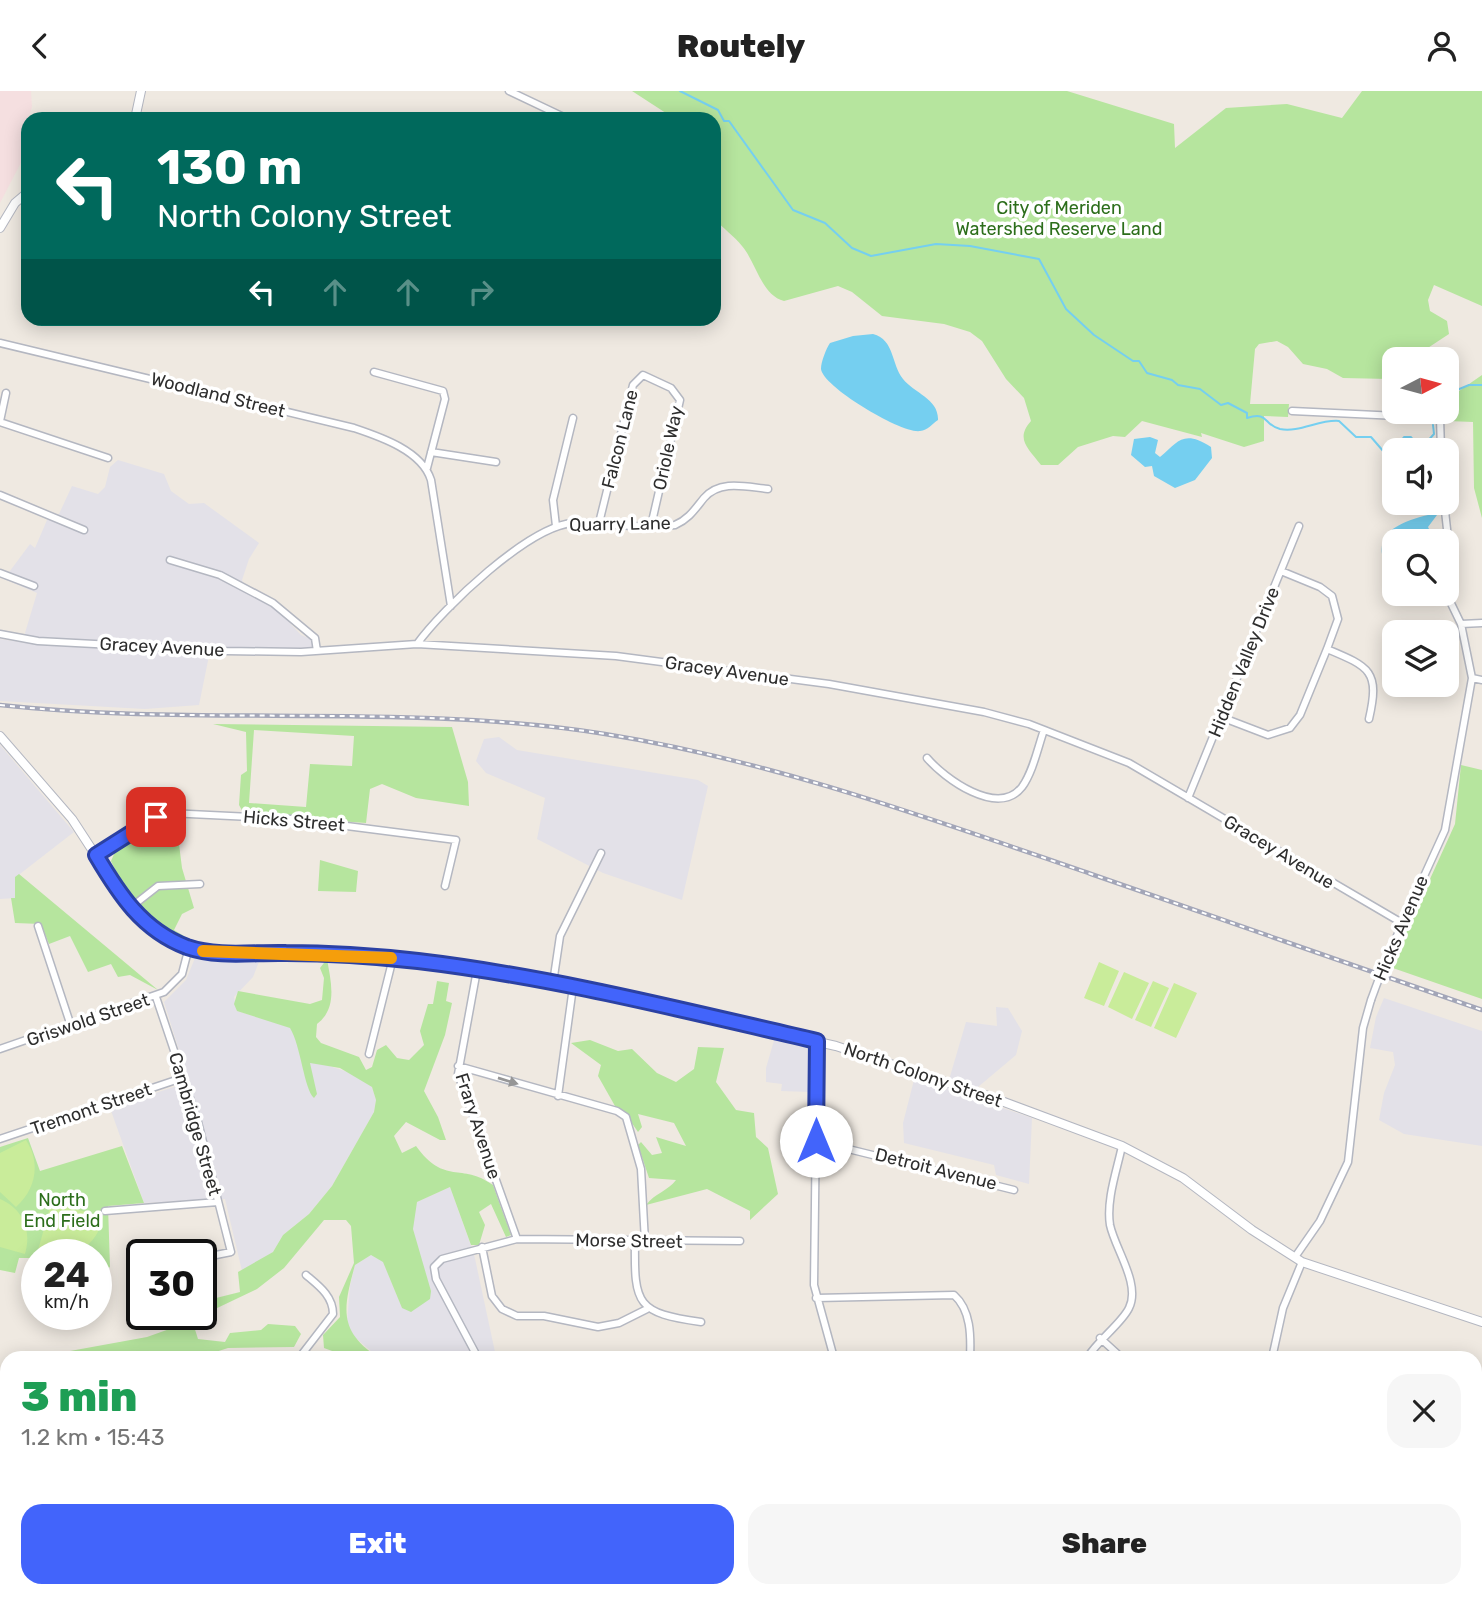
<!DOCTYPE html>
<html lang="en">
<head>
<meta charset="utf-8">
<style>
  :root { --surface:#fff; --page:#f6f6f6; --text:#222; --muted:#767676; --accent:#4264fb }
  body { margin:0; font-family:Rubik,sans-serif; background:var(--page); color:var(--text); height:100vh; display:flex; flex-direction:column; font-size:26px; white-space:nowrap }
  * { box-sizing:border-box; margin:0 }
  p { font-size:23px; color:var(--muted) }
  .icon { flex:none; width:38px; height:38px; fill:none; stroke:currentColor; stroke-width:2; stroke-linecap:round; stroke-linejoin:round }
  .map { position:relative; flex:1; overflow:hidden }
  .sheet { position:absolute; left:0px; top:1260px; width:1482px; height:247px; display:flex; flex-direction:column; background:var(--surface); border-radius:21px 21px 0 0; box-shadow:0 4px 18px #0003 }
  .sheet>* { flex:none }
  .hud { position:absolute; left:21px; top:21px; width:700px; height:214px; border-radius:21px; box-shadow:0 4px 18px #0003; background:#00695c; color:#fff; overflow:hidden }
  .needle { width:46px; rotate:84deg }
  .buttons { position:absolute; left:1382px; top:256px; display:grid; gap:14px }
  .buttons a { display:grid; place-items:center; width:77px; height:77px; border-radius:14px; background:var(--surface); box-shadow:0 4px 18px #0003; font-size:35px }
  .speed { position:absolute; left:21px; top:1148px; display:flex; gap:14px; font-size:35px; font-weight:700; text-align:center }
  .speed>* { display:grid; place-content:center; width:91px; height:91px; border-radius:50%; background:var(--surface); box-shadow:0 4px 18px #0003; line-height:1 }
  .speed small { font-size:18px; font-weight:400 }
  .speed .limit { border:4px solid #111; border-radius:10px; background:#fff; color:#111 }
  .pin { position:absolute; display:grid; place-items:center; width:60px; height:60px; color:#fff; margin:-30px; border-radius:14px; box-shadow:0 4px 10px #0006 }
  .me { position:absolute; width:77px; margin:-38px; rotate:0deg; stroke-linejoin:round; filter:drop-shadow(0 0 5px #0008) }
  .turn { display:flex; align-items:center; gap:24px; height:147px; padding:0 21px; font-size:32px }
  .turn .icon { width:91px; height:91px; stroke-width:2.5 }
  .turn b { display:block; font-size:49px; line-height:60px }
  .lanes { display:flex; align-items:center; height:66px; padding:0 21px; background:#0003; justify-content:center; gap:35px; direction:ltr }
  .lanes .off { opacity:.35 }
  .round { display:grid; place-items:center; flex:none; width:74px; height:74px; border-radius:21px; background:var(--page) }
  .summary { display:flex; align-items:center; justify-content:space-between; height:119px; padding:0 21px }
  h1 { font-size:42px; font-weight:800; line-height:52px; color:#1e9e55 }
  .action { display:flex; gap:14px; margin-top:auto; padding:14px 21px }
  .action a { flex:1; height:80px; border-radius:21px; background:var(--accent); color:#fff; font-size:28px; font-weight:800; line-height:80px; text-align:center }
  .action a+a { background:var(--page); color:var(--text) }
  header { display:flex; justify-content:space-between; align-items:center; height:91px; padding:0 21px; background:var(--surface); font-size:32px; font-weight:800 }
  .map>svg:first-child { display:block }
</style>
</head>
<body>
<header><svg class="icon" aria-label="back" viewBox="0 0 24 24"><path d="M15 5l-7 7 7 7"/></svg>Routely<svg class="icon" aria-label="person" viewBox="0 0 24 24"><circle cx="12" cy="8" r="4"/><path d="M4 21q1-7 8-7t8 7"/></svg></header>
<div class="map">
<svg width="1482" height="1506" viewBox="0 0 1482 1506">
  <rect width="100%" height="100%" fill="#efe9e1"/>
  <path fill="#e3e1e8" d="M118,369L164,383L171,400L189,413L204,412L259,452L249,468L242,489L247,502L274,515L301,544L311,548L313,557L283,560L211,555L199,614L145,618L0,610V548L27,552L25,542L37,502L4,488L30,453L35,457L47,429L59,423L72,395L98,403L105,396L110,376Z
    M499,646L517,659L698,689L708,695L682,809L603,782L537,748L545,707L486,682L476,670L484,648Z
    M0,654L74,741L16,786V807L0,808Z
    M195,867L260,868L253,886L234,906L237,920L290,936L310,972H320L354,983L372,996L376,1009L374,1021L332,1095L309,1123L283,1144L273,1161L245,1180H242L225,1108L144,1112L110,1017L189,991L164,911L186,889Z
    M1384,907L1482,940V1055L1404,1043L1379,1029L1384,1002L1395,974L1393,961L1370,957L1376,926Z
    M996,916L1008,917L1022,940L1016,964L978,996L974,1007L1032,1027L1029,1093L996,1084L994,1074L904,1052L903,1032L914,989L946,999L966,931L997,935Z
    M775,946L812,953L810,1001L781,1000L782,993L766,991V977Z
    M450,1096L474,1163L495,1261L489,1267H379L350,1242L347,1231L350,1195L355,1174L371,1164L383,1170L402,1217L431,1200L423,1181L413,1138V1125L417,1111Z"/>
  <path fill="#f0e6d1" d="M156,1500H320L319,1506H157Z
    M450,1500H526L549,1506H449Z"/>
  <path fill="#f5dfe0" d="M0,0H31L32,16L28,28L26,62L0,112Z"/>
  <path fill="#b6e59e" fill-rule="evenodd" d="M632,0H1067L1174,33L1175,57L1226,17L1287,13L1342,27L1362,0H1482V215L1434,194L1428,209L1430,220L1447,230L1449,243L1411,268H1395V286L1389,288L1343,287L1327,278L1303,273L1288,256L1277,250L1259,253L1255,258L1250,313H1289L1288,326L1264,325V350L1244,356L1201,342L1202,346L1142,330L1125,346L1113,345L1078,356L1058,374H1041C1028,357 1015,348 1031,330L1024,307L1006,288L982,250L970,241L944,233L882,225L852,201L838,195L784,210C761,204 756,171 742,155C734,145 723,137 714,128V28L672,26Z
    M1482,284V427L1474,397L1473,331L1448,330L1449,307Z
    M213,633L452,636L468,691L469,715L416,707L382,693L370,698L366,732L244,723L239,714L241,684L247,680L246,641ZM254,639L354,645L352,675L310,673L306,716L249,712Z
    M1461,674L1482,679V908L1390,876L1455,733Z
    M176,729L182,777L194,817L182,823L174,839L189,848C147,829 130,812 111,770L115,761L166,730Z
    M320,769L358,780L356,801L318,800Z
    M19,783L158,899L130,884L118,886L111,873L88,881L70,845L49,853L41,833L15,832L11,807H15V786Z
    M327,868C331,891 338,917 317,933L316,946L321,952L359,966L366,979L372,976L377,959L386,954L397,967L409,969L424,954L420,940L428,913H433L437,890L449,892L446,910L452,912L445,944L424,1000L438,1026L446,1049H440L406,1031L394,1045L402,1062L416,1055C445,1095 461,1071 493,1094L511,1144L506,1146L491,1113L479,1121L485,1134L479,1154H471L450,1096L417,1111L413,1138L431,1200L430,1208L411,1221L402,1217L383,1171L371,1164L355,1174C343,1218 338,1240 379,1267H351L324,1257L323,1244L340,1226L339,1206L354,1172L351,1135L346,1129H324L284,1177L257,1198L192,1229L198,1248L225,1251L230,1242L261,1239L268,1233L295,1235L301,1243L294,1256L228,1257L197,1267H49L59,1262L147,1246L189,1231L187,1223H201L204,1210L240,1201L238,1181L273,1161L283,1144L309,1123L332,1095L374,1021L376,1009L372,996L340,977L310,972L317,1003L314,1007C304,998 301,955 290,937L237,920L234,913L238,900L310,913L322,909L324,887L320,877Z
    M590,949L618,960L632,958L657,982L676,991L694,978L698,956L724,957L716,991L736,1019L754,1022L756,1046L768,1057L778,1103L750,1129V1120L707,1098L646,1114C655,1102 668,1100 676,1089L649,1087L638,1054L641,1051L652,1064L662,1062L656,1046L686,1055L674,1032L638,1023L642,1036L638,1041L625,1022L615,1015L598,985L601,974L571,952Z
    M28,1047L40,1080L122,1055L144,1112L108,1115L110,1176L104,1180L96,1178V1164H37V1167H19L15,1182L0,1179V1056Z
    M1482,1489V1506H1373L1361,1500H1475Z"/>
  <path fill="#c9ec9a" d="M1099,871L1119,880L1104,915L1084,907Z
    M1124,881L1149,892L1132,928L1108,916Z
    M1153,890L1169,897L1151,936L1135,929Z
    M1174,892L1197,902L1176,947L1154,937Z
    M26,1049C41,1072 36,1098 16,1116L0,1101V1062Z
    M0,1108C23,1118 32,1139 25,1163L0,1156Z
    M55,1112L103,1126C95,1163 68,1165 37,1163L50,1116Z"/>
  <path fill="#75cff0" d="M873,243C895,249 891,273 903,288C914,302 939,308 938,329C932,333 928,339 920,340C902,343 823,296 821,278C821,271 826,258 830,252L853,245Z
    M1150,346L1158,349L1155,362L1160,366C1178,351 1183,338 1211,356L1212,367L1195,389L1175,397L1154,385L1152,375L1145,376L1131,364L1134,348Z
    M1436,422L1437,424L1428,436L1435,450H1395V487C1386,481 1383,473 1382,463C1378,435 1415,427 1436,422Z"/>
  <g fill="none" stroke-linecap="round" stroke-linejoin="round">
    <path stroke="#75cff0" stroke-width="2" d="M680,0L718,19L724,30H729L793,119L825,132L852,157L871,165L936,153L970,155L1039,168L1066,218L1094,244L1133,270H1139L1147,282L1172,289L1178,294L1200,298L1221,314L1228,312L1247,322V327C1269,320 1263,334 1280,338C1299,342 1320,328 1339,330L1356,346H1371L1384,361L1396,357L1404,346H1411L1417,354L1425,353L1434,343L1433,334
      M1447,319L1450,311L1456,308L1457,299L1469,294H1482"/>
    <defs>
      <path id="street" d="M509,0L568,28
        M0,252L354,337C381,346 422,360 431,389L451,515
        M374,281L443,300L445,308L427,377
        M1292,320L1440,327L1441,359
        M0,330L6,302
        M0,331L108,367
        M431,361L496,371
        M0,404L84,439
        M1444,411L1449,456L1447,483
        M599,432L633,294L643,284L671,297L680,309L651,435
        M556,435L553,409L573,327
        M170,469L220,484L273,512L315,547L317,560
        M0,482L34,495
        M1461,533L1482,532
        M0,543L38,550L226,560L301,561L417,553L616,565L829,593L984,621L1029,633L1129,672L1402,832
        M417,553C443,517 529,435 573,432C607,431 642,439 675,434C689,428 695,418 704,407C720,388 747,396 768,398
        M1327,558C1370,576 1380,580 1369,628
        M1472,587L1482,589
        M1221,626L1268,644L1290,637L1300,624L1327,558L1338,528L1332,505L1320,496L1281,480
        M927,667C944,687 998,727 1022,696C1033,681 1038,656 1044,639
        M1188,707L1299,435
        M96,764L156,726L169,722L292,728L456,749L445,795
        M130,817L158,795L200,793
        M38,835L71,935
        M1385,871L1445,739L1472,587L1461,533L1446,502
        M477,879L458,983L517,1148
        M553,892L560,845L601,762
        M156,906L198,1031L231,1161L201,1167
        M817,950L814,1194L834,1267
        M0,958L164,901L182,883L189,856
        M369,963L393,867
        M458,975L617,1020L626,1026L641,1078L645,1151
        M558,1005L573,896
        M0,1048L182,987
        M816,1050L1014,1099
        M105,1120L218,1111
        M635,1151C634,1214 637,1222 701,1231
        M482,1156L492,1205L502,1218L517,1225H544L598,1236L619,1232L647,1218
        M1295,1166L1320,1130L1348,1071L1363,937L1371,909
        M816,1207L954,1204C971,1219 971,1245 970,1267
        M1100,1247L1122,1267
        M299,1267L333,1223C333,1205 319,1195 306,1184
        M478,1267L436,1188L434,1176L442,1168L517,1148L740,1150
        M1087,1267C1098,1249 1122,1232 1129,1217C1141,1193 1115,1158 1110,1134C1106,1109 1117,1079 1122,1055
        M1272,1267L1283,1217L1302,1171
        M599,1500L600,1506
        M674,1500L678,1506
        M915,1500L917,1506
        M83,1506H88
        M418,1506L419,1500"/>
      <path id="secondary" d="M135,28L141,0
        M0,137L15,112L28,101
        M0,645L72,728L130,817L157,840L189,856L223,863H337L443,873L573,896L836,955L988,1005L1122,1055L1183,1087L1252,1139L1302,1171L1482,1231"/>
      <path id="primary" d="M0,1347L7,1349
        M546,1500L567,1506"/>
    </defs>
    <use href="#street" stroke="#b4b7c1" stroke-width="9"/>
    <use href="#secondary" stroke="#b4b7c1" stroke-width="10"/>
    <use href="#primary" stroke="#c9c9c9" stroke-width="11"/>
    <use href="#street" stroke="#fff" stroke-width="6"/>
    <use href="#secondary" stroke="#fff" stroke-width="8"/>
    <use href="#primary" stroke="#f2d163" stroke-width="9"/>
    <defs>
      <path id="rail" d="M0,614C201,636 405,611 605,643C773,670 931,728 1091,783C1221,828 1352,874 1482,919"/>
    </defs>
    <use href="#rail" stroke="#a3a6b8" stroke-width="4.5"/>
    <use href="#rail" stroke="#fff" stroke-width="2" stroke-dasharray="5" stroke-linecap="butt"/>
    <defs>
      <path id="street-bridge" d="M1371,909L1385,871"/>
    </defs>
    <use href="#street-bridge" stroke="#b4b7c1" stroke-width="9" stroke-linecap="butt"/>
    <use href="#street-bridge" stroke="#fff" stroke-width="6"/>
  </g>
  <defs><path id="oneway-solid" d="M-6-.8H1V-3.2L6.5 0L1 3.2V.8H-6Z" transform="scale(1.75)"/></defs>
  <use fill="#969696" href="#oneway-solid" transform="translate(508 990) rotate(17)"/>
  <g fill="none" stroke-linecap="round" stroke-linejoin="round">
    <defs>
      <path id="route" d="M156,726L96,764C119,803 142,839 187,856C219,867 253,861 286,862C330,862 374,865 418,870C553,886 686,920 817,950L816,1050"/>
    </defs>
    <use href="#route" stroke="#2b41a3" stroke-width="18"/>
    <use href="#route" stroke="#4264fb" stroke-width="12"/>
    <path stroke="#f59e0b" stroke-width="12" d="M203,860L391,867"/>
  </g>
  <g text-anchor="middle" stroke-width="7" stroke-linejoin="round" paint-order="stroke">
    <g font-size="18" fill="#2c6e1b" stroke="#fff">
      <text x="1059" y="123">City of Meriden<tspan x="1059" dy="21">Watershed Reserve Land</tspan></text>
      <text x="62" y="1115">North<tspan x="62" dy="21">End Field</tspan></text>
    </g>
    <g font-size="18" fill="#2e2e2e" stroke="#fff">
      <text transform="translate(218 304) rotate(14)" y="6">Woodland Street</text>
      <text transform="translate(620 348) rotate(-76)" y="6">Falcon Lane</text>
      <text transform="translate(668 357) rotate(-78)" y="6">Oriole Way</text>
      <text transform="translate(620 433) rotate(-1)" y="6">Quarry Lane</text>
      <text transform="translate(162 556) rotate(3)" y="6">Gracey Avenue</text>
      <text transform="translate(1244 571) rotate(-68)" y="6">Hidden Valley Drive</text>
      <text transform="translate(727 580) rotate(8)" y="6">Gracey Avenue</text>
      <text transform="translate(294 730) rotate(5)" y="6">Hicks Street</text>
      <text transform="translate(1279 761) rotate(31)" y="6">Gracey Avenue</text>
      <text transform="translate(1401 837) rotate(-67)" y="6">Hicks Avenue</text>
      <text transform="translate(88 929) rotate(-19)" y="6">Griswold Street</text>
      <text transform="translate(923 984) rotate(19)" y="6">North Colony Street</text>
      <text transform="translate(91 1018) rotate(-19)" y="6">Tremont Street</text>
      <text transform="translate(195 1033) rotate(74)" y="6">Cambridge Street</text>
      <text transform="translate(478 1035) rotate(72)" y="6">Frary Avenue</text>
      <text transform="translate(936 1078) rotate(14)" y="6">Detroit Avenue</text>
      <text transform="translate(629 1150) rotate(1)" y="6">Morse Street</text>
    </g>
  </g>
</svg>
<div class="buttons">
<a><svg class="needle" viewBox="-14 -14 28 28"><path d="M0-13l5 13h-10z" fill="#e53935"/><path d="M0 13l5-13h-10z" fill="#767676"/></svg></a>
<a><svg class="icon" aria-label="sound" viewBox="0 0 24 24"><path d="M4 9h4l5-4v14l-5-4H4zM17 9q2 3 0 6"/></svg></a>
<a><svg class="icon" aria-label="search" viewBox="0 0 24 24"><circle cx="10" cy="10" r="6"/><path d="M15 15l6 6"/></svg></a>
<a><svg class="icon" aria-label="layers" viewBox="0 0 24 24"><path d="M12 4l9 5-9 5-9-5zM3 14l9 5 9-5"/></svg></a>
</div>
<div class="speed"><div>24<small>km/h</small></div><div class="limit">30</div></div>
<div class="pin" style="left:156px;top:726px;background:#d93025"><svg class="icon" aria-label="arrive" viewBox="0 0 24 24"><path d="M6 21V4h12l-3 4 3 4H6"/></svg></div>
<svg class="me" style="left:816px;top:1050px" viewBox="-20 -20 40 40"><circle r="19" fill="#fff"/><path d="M0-13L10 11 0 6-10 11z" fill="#4264fb"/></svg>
<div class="hud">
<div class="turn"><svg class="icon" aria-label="left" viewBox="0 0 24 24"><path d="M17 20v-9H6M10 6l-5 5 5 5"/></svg><div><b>130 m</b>North Colony Street</div></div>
<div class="lanes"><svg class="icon" aria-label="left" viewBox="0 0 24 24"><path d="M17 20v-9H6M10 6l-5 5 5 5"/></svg><svg class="icon off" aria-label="ahead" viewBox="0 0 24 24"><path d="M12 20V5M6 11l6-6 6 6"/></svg><svg class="icon off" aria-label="ahead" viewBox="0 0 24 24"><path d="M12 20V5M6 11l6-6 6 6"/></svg><svg class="icon off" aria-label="right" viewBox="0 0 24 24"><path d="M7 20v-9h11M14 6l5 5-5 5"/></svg></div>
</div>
<section class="sheet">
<div class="summary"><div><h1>3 min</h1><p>1.2 km · 15:43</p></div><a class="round"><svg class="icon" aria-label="close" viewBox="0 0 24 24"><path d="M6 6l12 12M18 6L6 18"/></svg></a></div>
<div class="action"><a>Exit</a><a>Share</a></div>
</section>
</div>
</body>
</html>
